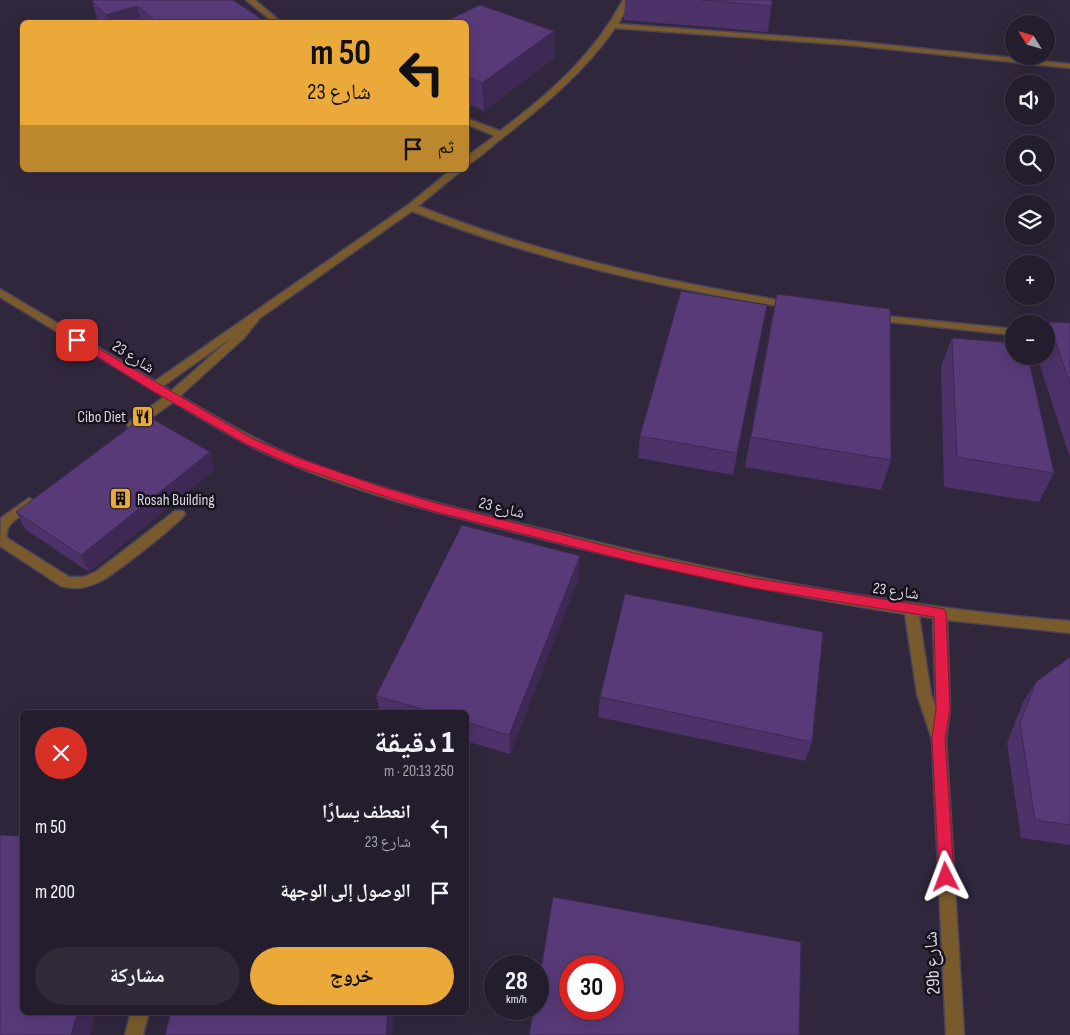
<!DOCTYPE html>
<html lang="ar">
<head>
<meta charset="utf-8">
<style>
  :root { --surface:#241d2d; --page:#302a39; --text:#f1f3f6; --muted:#a3a2aa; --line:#413b49; --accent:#eba939 }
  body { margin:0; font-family:"Sofia Sans Condensed","Noto Naskh Arabic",sans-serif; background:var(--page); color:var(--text); direction:rtl; height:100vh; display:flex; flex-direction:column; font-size:19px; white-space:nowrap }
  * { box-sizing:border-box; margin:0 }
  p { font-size:16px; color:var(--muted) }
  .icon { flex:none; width:28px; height:28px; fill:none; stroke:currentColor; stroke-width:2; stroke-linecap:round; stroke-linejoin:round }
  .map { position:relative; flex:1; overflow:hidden; direction:ltr }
  .drawer { position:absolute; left:20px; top:710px; width:449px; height:305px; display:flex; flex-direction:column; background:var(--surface); border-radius:8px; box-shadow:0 5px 20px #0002,0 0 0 1px var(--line); direction:rtl }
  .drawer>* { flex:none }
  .guide { position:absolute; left:20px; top:20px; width:449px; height:152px; border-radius:8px; box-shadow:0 5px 20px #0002,0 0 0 1px var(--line); direction:rtl; background:#eba939; color:#111; overflow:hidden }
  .needle { width:32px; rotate:307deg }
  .fabs { position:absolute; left:1005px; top:15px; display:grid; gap:10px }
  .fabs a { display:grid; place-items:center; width:50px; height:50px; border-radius:50%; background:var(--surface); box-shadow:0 5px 20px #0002,0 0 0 1px var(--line); font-size:25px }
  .speed { position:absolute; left:484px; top:955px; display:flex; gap:10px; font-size:25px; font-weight:700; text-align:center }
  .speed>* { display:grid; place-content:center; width:65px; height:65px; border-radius:50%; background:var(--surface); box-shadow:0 5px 20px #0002,0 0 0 1px var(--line); line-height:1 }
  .speed small { font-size:12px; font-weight:400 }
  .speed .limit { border:8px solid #d22; background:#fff; color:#111 }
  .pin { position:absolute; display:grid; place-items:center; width:42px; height:42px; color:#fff; margin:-21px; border-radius:10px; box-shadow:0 2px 8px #0006 }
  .me { position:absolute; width:55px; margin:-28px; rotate:357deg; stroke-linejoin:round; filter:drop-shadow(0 0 4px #0008) }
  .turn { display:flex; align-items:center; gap:18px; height:105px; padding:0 15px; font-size:22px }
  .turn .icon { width:65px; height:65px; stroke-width:2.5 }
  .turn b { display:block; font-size:35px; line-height:42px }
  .then { display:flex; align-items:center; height:48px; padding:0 15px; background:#0003; gap:10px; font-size:19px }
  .round { display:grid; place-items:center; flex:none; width:52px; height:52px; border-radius:26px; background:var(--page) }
  .headline { display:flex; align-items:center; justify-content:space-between; height:85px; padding:0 15px }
  h1 { font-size:30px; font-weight:800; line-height:38px }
  .cta { display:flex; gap:10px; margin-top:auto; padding:10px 15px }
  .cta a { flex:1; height:58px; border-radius:30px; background:var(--accent); color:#111; font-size:20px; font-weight:800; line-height:58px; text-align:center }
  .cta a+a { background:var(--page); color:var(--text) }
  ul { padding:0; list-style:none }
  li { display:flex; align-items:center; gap:15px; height:65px; padding:0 15px }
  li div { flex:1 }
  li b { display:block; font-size:19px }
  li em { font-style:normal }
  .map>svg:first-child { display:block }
</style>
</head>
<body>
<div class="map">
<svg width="1070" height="1035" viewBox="0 0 1070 1035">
  <rect width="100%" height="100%" fill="#30273c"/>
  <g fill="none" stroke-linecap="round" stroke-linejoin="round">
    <defs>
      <path id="minor" d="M246,0H255L281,22H273Z
        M623,0H631L618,24L849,41L1070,64V68L849,45L615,28C583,74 541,108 497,142C488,149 477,161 466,165V157L495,136L466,124V118L500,131C549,94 594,55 623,0Z
        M451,170H462L418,206C538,254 663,281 790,302L795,305L790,308C661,287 534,260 412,211L260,318L244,338L180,396C215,416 249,437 286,453C376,491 473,512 567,535C733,576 900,607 1070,621V633L947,620L950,709L946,739L964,1035H946L932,739L917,694L905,614C788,596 673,571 558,543C464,519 367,498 278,459C241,443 207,422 173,402L137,428H129L127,425L129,422L164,397L0,297V289L155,381L408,205ZM231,338L171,391L163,386ZM919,616L933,618L936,708L931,694Z
        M875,315L1014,329V335L871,320L870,318L871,316Z
        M29,498L33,500L35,503C27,516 4,520 7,538L69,577H84L97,571L175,511H183L185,514C180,523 110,578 99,582C87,588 75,590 61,586L0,546L1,518Z
        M131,1012H149L143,1035H125Z"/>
    </defs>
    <use href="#minor" stroke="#4b4357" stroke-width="3"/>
    <use href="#minor" fill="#795a2c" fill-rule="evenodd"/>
  </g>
  <path fill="#4c3268" d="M95,0L266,22H98L92,1Z
    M625,0H772L768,32L624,20Z
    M466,22L554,58L484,111L466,103Z
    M777,294L891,460L881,490L745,467L771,323Z
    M767,305L733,475L638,458L640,436Z
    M1049,322L1070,323V458L1037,356H1046V328Z
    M952,338L1054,473L1039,502L944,487L941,367Z
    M215,469L89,572L25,529L16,512Z
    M579,577L510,754L466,741V712H380L376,696Z
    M1070,657V845L1021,838L1007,743L1023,702L1036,682Z
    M600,697L812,742L805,761L598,717Z"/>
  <path fill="#3e2955" d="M137,6L141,22H108L106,15Z
    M554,31V58L484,111L482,83Z
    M210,452L215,469L89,572L81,555Z
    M580,556L579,577L510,754L509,735Z
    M78,1012H96L90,1035H71Z
    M388,1012H395L392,1035H386Z"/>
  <path fill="#583a79" stroke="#3e2955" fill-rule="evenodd" d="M95,0H233L266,22H157L137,6L106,15L92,1Z
    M701,0H772V6Z
    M480,5L554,31L482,83L466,76V22H444Z
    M681,291L767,305L737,453L640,436Z
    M777,294L890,309L891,460L751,437Z
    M1049,322L1070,323V384Z
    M952,338L1014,343V356H1028L1054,473L957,457Z
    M146,415L210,452L81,555L16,512Z
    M462,525L580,556L509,735L466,722V712H433L376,696Z
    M625,594L823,632L812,742L600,697Z
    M1070,657V825L1035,820L1020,723L1036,682Z
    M0,835L22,836V1012H78L71,1035H0Z
    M553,897L801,942L799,1035H529L534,1009H538V988ZM570,966H612V1009H570Z
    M171,1012H388L386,1035H165Z"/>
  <path fill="#e11d48" stroke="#92132f" d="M77,336L253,439L298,458L379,486L432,502L638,554L753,578L944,609L946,613L950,709L945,739L954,877L952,882L946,884L941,882L939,877L932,739L936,709L934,617L753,588L638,563L432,511L371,492L290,464L246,444L151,390L74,342V337Z"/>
  <defs>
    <symbol id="restaurant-square" viewBox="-11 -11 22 22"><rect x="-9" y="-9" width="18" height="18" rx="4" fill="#eba939" stroke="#16121b"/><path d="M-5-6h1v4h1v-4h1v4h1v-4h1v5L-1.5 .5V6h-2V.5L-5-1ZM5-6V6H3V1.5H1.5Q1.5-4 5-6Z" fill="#111"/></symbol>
    <symbol id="building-square" viewBox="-11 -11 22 22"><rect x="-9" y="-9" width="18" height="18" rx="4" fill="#eba939" stroke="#16121b"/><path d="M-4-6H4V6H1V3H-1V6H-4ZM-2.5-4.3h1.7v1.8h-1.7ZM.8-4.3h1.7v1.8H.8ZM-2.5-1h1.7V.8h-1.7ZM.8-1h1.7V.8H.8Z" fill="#111"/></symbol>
  </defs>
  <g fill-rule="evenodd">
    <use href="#restaurant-square" x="130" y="404" width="25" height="25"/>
    <use href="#building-square" x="108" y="486" width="25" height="25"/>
  </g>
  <g text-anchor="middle" stroke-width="5" stroke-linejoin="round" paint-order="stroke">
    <g font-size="16" fill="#dbd5e3" stroke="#16121b">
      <text transform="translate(134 356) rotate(32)" y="6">شارع 23</text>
      <text transform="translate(502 507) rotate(14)" y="6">شارع 23</text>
      <text transform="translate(896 590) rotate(8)" y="6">شارع 23</text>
    </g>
    <g font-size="16" fill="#dbd5e3" stroke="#16121b" text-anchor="end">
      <text x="126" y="422">Cibo Diet</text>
      <text x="137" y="505" text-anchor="start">Rosah Building</text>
    </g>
    <g font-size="19" fill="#dbd5e3" stroke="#16121b">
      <text transform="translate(931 963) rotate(-93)" y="7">29b شارع</text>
    </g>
  </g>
</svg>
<div class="fabs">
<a><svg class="needle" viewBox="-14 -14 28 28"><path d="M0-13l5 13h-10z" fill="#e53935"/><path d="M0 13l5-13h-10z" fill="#a3a2aa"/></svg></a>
<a><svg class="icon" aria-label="sound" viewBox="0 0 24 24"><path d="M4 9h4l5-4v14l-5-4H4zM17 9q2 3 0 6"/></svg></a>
<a><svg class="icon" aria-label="search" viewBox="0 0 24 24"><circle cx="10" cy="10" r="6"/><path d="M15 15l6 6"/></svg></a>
<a><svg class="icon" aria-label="layers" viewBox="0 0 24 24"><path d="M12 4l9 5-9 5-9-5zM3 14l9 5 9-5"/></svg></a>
<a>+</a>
<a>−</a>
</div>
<div class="speed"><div>28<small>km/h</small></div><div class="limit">30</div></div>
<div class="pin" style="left:77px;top:340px;background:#d93025"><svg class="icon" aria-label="arrive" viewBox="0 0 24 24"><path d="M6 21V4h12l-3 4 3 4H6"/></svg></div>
<svg class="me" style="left:946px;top:877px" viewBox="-20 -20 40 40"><path d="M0-17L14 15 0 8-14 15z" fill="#e11d48" stroke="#fff" stroke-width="4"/></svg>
<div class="guide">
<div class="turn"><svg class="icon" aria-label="left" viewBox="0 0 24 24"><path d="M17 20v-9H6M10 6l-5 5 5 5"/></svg><div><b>50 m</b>شارع 23</div></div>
<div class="then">ثم<svg class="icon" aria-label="arrive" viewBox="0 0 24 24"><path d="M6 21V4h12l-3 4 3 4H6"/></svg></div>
</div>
<section class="drawer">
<div class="headline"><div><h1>1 دقيقة</h1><p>250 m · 20:13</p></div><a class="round" style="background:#d93025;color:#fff"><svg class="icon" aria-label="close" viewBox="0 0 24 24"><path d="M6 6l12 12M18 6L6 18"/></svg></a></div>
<ul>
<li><svg class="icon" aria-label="left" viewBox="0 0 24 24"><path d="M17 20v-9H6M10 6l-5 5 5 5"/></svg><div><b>انعطف يسارًا</b><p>شارع 23</p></div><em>50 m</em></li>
<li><svg class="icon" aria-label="arrive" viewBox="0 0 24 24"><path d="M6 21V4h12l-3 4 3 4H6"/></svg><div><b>الوصول إلى الوجهة</b></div><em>200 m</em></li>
</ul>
<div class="cta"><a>خروج</a><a>مشاركة</a></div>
</section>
</div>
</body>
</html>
